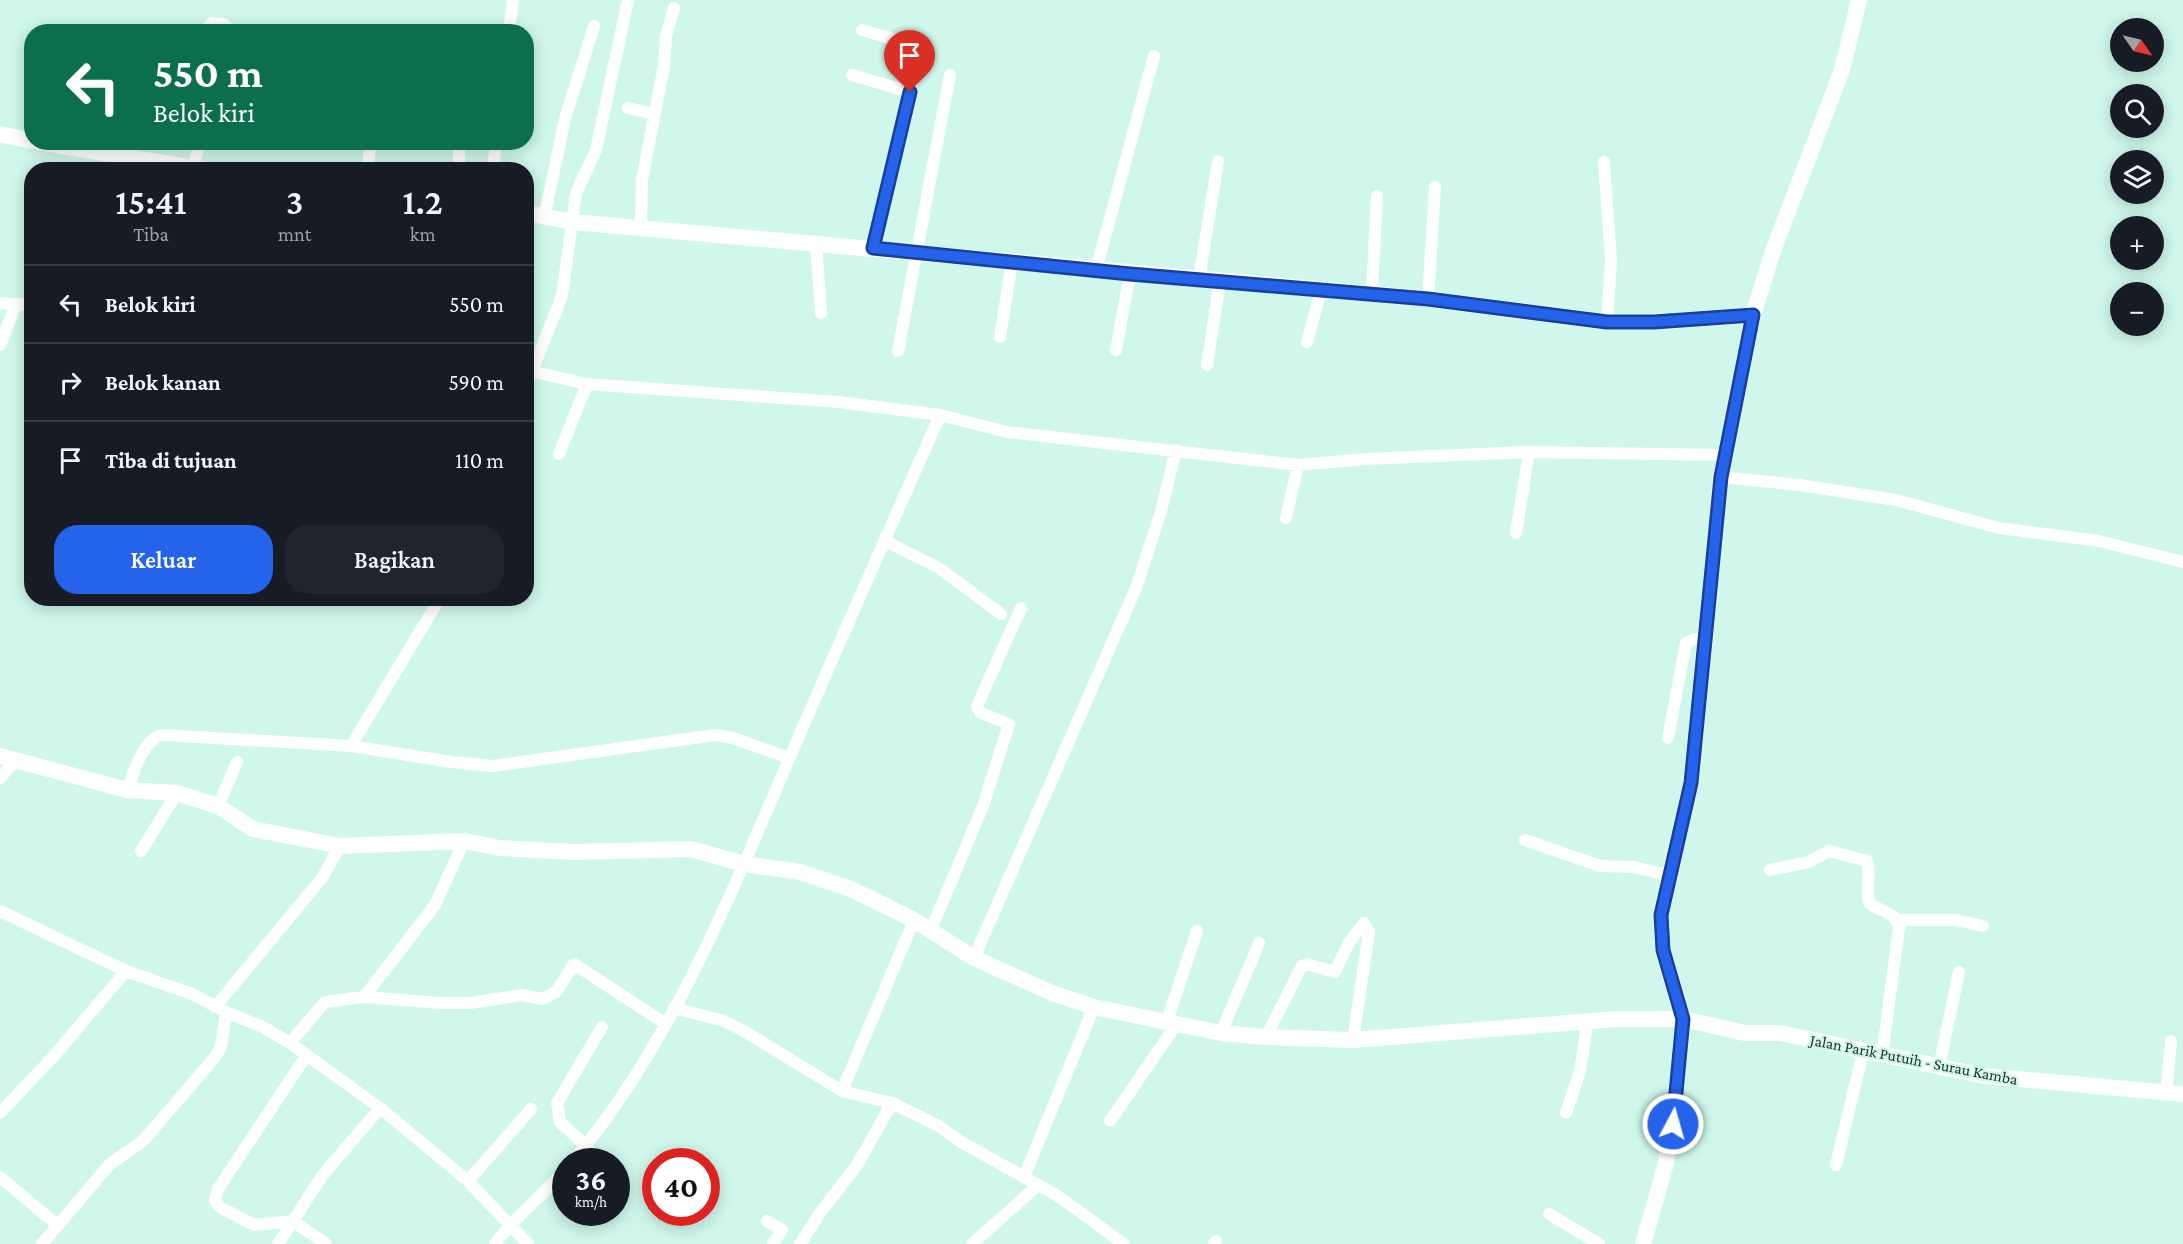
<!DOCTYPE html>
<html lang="id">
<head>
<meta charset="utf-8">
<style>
  :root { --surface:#171b24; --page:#20242c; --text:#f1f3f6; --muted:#9ea1a6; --line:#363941; --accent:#2563eb }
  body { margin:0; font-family:"Crimson Pro",serif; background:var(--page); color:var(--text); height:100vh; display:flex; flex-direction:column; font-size:22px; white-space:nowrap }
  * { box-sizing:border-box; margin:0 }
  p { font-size:20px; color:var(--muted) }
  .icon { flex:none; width:33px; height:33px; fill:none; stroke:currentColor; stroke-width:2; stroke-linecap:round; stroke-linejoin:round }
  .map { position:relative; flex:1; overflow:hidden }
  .panel { position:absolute; left:24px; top:162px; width:510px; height:444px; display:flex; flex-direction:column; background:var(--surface); border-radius:24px; box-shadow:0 3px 15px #0003 }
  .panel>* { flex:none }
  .top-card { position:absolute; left:24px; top:24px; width:510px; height:126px; border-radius:24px; box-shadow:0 3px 15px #0003; background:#0b6e4f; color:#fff; overflow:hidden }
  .needle { width:39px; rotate:124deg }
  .controls { position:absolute; left:2110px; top:18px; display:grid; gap:12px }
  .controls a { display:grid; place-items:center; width:54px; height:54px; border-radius:50%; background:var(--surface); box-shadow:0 3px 15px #0003; font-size:30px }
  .speed { position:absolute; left:552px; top:1148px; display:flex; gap:12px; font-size:30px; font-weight:700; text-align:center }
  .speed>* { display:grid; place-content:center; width:78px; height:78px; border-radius:50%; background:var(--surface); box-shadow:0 3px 15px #0003; line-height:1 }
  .speed small { font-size:15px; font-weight:400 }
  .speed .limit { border:9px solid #d22; background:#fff; color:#111 }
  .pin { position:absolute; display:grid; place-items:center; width:51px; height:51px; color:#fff; margin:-62px -26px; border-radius:50% 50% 50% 0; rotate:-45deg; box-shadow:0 0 6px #0007 }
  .pin .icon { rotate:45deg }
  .me { position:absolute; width:66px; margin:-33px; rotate:6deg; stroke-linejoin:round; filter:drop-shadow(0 0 4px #0008) }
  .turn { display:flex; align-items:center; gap:21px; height:126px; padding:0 30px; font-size:27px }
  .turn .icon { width:78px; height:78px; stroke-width:2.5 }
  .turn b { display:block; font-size:42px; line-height:51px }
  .eta { display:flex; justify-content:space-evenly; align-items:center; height:102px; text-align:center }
  .eta b { font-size:36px; font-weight:600; line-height:42px }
  .action { display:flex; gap:12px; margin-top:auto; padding:12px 30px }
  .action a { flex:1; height:69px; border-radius:24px; background:var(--accent); color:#fff; font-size:24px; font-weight:600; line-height:69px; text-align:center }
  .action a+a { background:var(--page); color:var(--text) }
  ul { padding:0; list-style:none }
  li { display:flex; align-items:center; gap:18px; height:78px; padding:0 30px; border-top:2px solid var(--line) }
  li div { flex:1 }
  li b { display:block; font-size:22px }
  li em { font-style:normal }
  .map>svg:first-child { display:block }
</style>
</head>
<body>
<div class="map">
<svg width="2183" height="1244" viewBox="0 0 2183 1244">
  <rect width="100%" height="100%" fill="#cff7ec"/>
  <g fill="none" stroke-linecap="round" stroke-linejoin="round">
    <path stroke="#fff" stroke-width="12" d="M862,30L916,46L920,50L873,247
      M151,32V30
      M203,32L212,23L224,24L230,32
      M509,32L513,0
      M852,75L910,92
      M628,108L655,114
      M459,142V170
      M1604,162L1611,260L1607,322
      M193,167L200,142
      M368,170L370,142
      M493,170L496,142
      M544,218L565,119L594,26
      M641,227L642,180L664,66L666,36L674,8
      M816,242L821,313
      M1096,270L1154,56
      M1199,279L1218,161
      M1372,294L1377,196
      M1428,299L1435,187
      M0,303L32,305
      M1000,337L1012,262
      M1307,342L1321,290
      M0,345L16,304
      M1116,350L1130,274
      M898,351L950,75
      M1207,365L1220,281
      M526,370L587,384L839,402L940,415L1007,432L1298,465L1365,459L1529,452L1726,455
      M526,386L562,296L576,193L596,150L628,0
      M559,454L587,384
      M1721,477L1800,485L1896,500L1999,528L2099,541L2183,562
      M1286,518L1298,465
      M1516,533L1529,452
      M885,541L939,568L1001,614
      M1668,738L1686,643L1694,639H1704
      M351,746L440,598
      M0,778L15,761
      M127,790C134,773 143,738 163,735L351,746L451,762L493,766L715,735L733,738L789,758
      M218,806L237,762
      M1525,840L1600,866L1634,867L1670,876
      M141,851L177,793
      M1770,870L1809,862L1829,851L1867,861C1872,875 1864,889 1870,904C1882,912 1896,912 1899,928L1882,1056
      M0,911L126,971L192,994L226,1012L263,1027L290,1043L380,1108L468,1181L528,1244
      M1897,920H1956L1983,926
      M931,930L983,806L1009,724L981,713L977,706L1021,608
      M974,958L1136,588L1161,511L1176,450
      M364,997L440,1003H470L522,995L543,999L556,992L574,964L666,1024
      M215,1007L322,878L340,846
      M674,1008L724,1021L744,1031L842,1091L892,1103L939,1126L961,1142L1058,1196L1124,1244
      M1166,1024L1197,931
      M1221,1033L1259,943
      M1266,1037L1302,966L1307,964L1335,972L1348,944L1364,923L1369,932L1353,1040
      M290,1043L325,1002L364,997L435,905L464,841
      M306,1056L218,1189L215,1201L220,1207L254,1225L293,1221L326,1244
      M1939,1067L1959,972
      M842,1091L914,920
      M2166,1093L2171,1041
      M0,1113L53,1057L126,971
      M1566,1113L1580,1071L1588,1019
      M1110,1121L1176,1025
      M586,1146L560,1122L557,1103L602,1027
      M573,1161C670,1046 728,901 787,764C837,647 889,531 940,415
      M1836,1165L1863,1052
      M0,1177L57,1225
      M1024,1177L1094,1007
      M468,1181L531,1109
      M1549,1214L1599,1244
      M767,1221L782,1230L773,1244
      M42,1244L110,1164L143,1141L216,1056L221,1047L226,1012
      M278,1244L322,1176L380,1108
      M495,1244C515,1216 543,1196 566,1169
      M800,1244L820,1213L857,1165L892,1103
      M972,1244L1037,1186
      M1214,1244L1216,1241"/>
    <path stroke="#fff" stroke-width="16" d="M0,134L32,141
      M39,142L205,170
      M526,213L573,222L1428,299L1607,322H1654L1753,315
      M0,756L127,790L177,793L218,806L253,829L340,846L464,841L500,848L575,852L691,849L744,864L800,872L851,889L914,920L974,958L1052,993L1094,1007L1221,1033L1266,1037L1353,1040L1617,1019H1683L1745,1033H1780L1984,1076L2183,1094
      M1643,1244L1665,1167L1673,1124L1683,1019L1663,950L1661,915L1691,783L1721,477L1753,315L1773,251L1842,70L1859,0"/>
  </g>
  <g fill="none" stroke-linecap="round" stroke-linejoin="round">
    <defs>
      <path id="route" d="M910,92L873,248L1130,274L1428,299L1607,322H1654L1753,315L1721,477L1691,783L1661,915L1663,950L1683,1019L1673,1124"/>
    </defs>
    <use href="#route" stroke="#184099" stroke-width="15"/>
    <use href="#route" stroke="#2563eb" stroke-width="10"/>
  </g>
  <g text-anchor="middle" stroke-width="4.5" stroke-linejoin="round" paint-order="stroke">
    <g font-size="16" fill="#1f2e2a" stroke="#cff7ec">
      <text transform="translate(1914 1059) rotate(11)" y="6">Jalan Parik Putuih - Surau Kamba</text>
    </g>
  </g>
</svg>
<div class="controls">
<a><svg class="needle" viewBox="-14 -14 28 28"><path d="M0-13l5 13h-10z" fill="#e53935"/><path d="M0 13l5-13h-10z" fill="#9ea1a6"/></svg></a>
<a><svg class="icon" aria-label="search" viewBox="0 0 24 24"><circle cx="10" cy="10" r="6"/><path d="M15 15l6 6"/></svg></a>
<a><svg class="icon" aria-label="layers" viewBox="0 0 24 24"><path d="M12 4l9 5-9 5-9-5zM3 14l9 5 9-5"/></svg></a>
<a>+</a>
<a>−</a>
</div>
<div class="speed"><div>36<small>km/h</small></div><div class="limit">40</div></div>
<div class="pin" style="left:910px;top:92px;background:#d93025"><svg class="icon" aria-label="arrive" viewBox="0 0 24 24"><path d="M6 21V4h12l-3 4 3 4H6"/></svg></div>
<svg class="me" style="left:1673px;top:1124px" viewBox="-20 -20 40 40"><circle r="17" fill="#2563eb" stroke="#fff" stroke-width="3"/><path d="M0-11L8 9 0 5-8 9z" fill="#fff"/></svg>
<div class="top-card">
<div class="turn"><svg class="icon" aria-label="left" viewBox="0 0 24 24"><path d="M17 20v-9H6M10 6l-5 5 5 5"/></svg><div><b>550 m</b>Belok kiri</div></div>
</div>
<section class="panel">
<div class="eta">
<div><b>15:41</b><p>Tiba</p></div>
<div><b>3</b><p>mnt</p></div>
<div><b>1.2</b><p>km</p></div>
</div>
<ul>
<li><svg class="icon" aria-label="left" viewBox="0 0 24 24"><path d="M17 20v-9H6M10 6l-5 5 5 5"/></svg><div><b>Belok kiri</b></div><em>550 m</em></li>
<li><svg class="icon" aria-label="right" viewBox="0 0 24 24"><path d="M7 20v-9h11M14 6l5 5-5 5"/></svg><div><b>Belok kanan</b></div><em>590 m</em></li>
<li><svg class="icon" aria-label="arrive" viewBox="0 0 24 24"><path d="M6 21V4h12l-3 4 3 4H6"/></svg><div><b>Tiba di tujuan</b></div><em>110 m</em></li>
</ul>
<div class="action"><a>Keluar</a><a>Bagikan</a></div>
</section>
</div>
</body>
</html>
